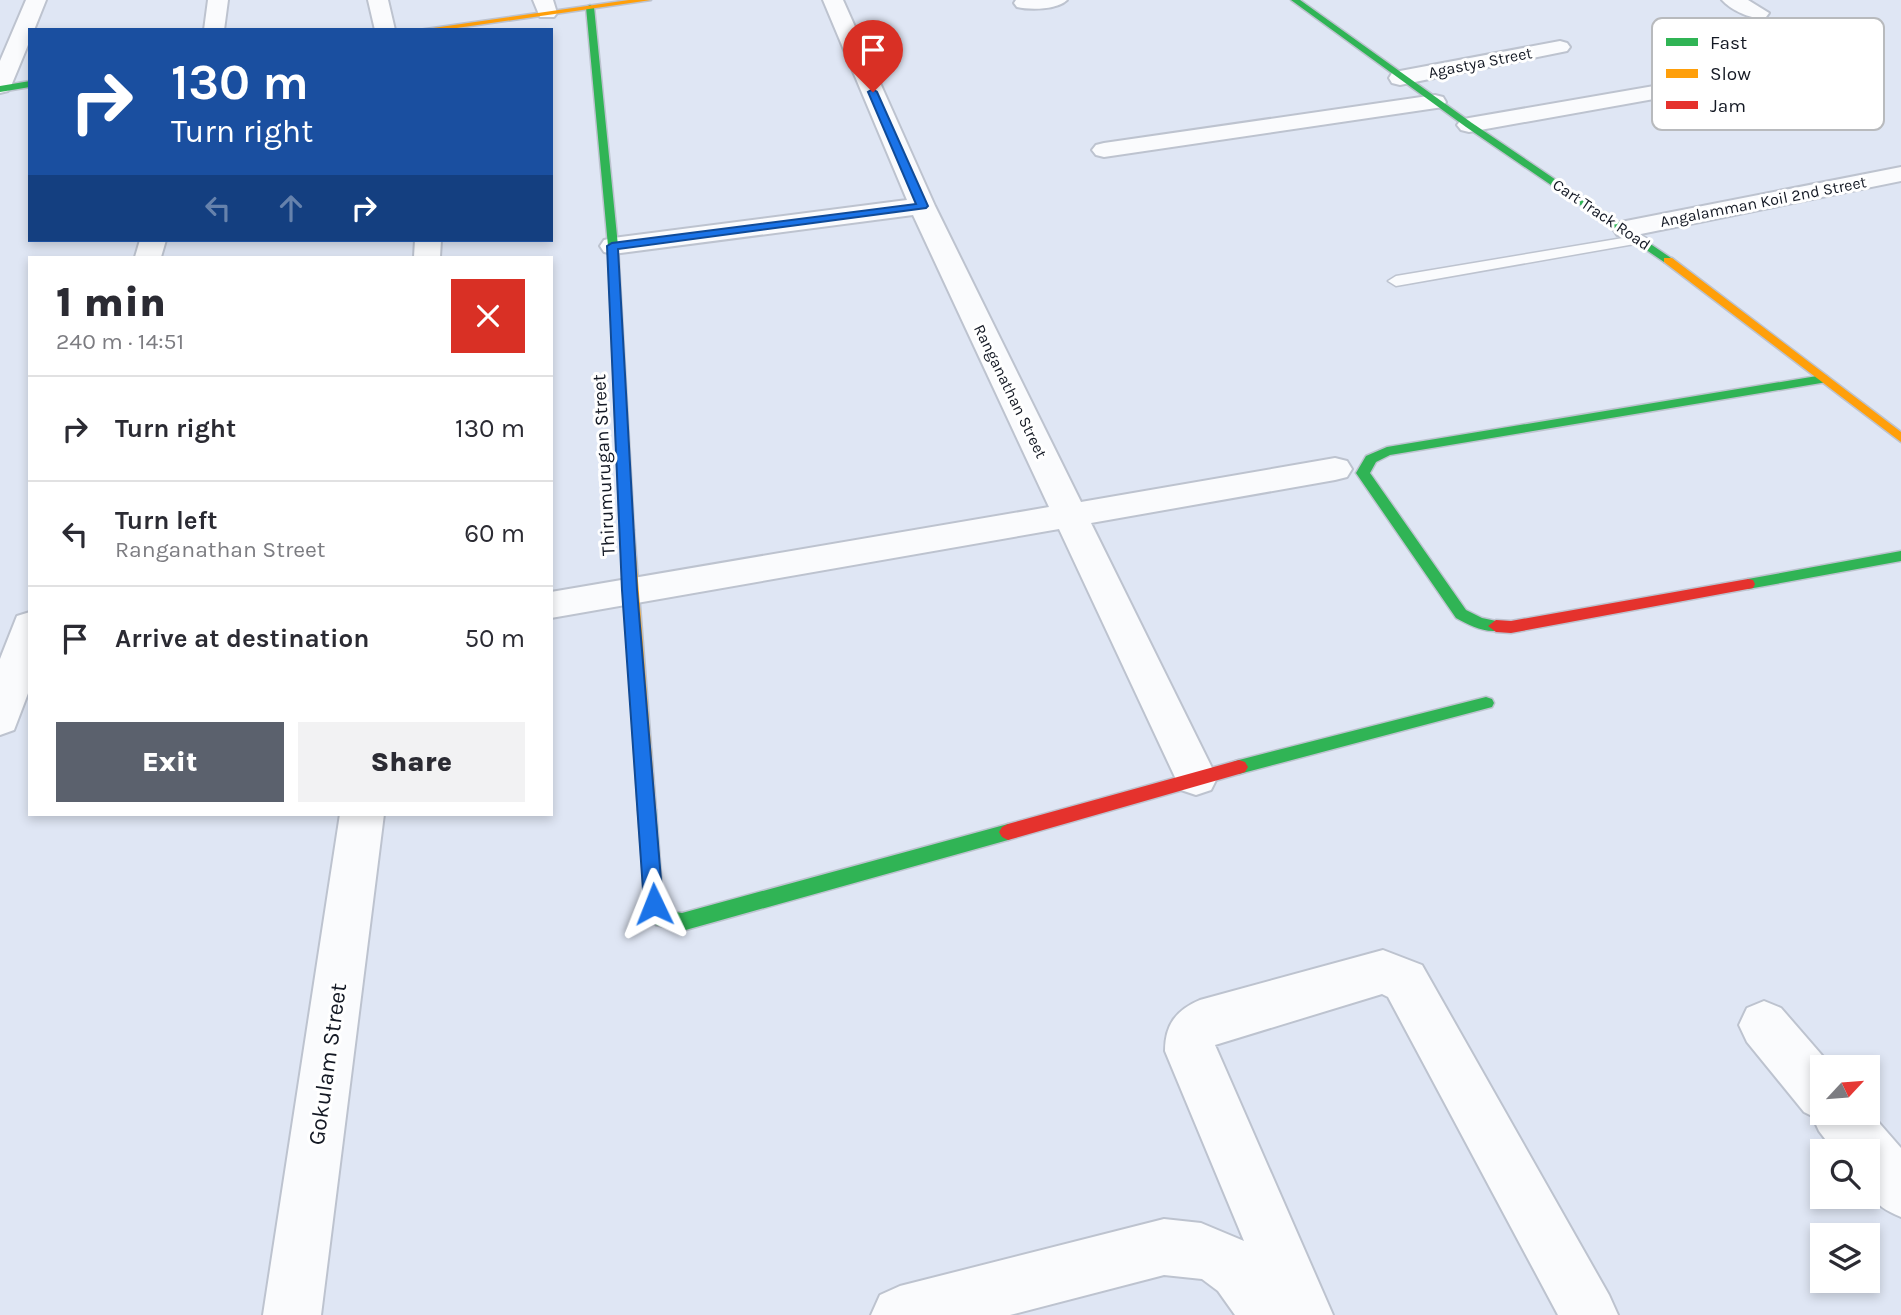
<!DOCTYPE html>
<html lang="en">
<head>
<meta charset="utf-8">
<style>
  :root { --surface:#fff; --page:#f2f2f3; --text:#2b2b33; --muted:#7c7c81; --line:#e1e1e2; --accent:#5b616d }
  body { margin:0; font-family:Karla,sans-serif; background:var(--page); color:var(--text); height:100vh; display:flex; flex-direction:column; font-size:26px; white-space:nowrap }
  * { box-sizing:border-box; margin:0 }
  p { font-size:23px; color:var(--muted) }
  .icon { flex:none; width:38px; height:38px; fill:none; stroke:currentColor; stroke-width:2; stroke-linecap:round; stroke-linejoin:round }
  .map { position:relative; flex:1; overflow:hidden }
  .drawer { position:absolute; left:28px; top:256px; width:525px; height:560px; display:flex; flex-direction:column; background:var(--surface); border-radius:0px; box-shadow:0 4px 10px #0003 }
  .drawer>* { flex:none }
  .banner { position:absolute; left:28px; top:28px; width:525px; height:214px; border-radius:0px; box-shadow:0 4px 10px #0003; background:#1a4fa0; color:#fff; overflow:hidden }
  .needle { width:46px; rotate:64deg }
  .controls { position:absolute; left:1810px; top:1055px; display:grid; gap:14px }
  .controls a { display:grid; place-items:center; width:70px; height:70px; border-radius:0px; background:var(--surface); box-shadow:0 4px 10px #0003; font-size:35px }
  .pin { position:absolute; display:grid; place-items:center; width:60px; height:60px; color:#fff; margin:-72px -30px; border-radius:50% 50% 50% 0; rotate:-45deg; box-shadow:0 0 7px #0007 }
  .pin .icon { rotate:45deg }
  .me { position:absolute; width:77px; margin:-38px; rotate:358deg; stroke-linejoin:round; filter:drop-shadow(0 0 5px #0008) }
  .turn { display:flex; align-items:center; gap:24px; height:147px; padding:0 28px; font-size:32px }
  .turn .icon { width:91px; height:91px; stroke-width:2.5 }
  .turn b { display:block; font-size:49px; line-height:60px }
  .lanes { display:flex; align-items:center; height:66px; padding:0 28px; background:#0003; justify-content:center; gap:35px; direction:ltr }
  .lanes .off { opacity:.35 }
  .round { display:grid; place-items:center; flex:none; width:74px; height:74px; border-radius:0px; background:var(--page) }
  .head { display:flex; align-items:center; justify-content:space-between; height:119px; padding:0 28px }
  h1 { font-size:42px; font-weight:800; line-height:52px }
  .button { display:flex; gap:14px; margin-top:auto; padding:14px 28px }
  .button a { flex:1; height:80px; border-radius:0px; background:var(--accent); color:#fff; font-size:28px; font-weight:800; line-height:80px; text-align:center }
  .button a+a { background:var(--page); color:var(--text) }
  ul { padding:0; list-style:none }
  li { display:flex; align-items:center; gap:21px; height:105px; padding:0 28px; border-top:2px solid var(--line) }
  li div { flex:1 }
  li b { display:block; font-size:26px }
  li em { font-style:normal }
  .map>svg:first-child { display:block }
</style>
</head>
<body>
<div class="map">
<svg width="1901" height="1315" viewBox="0 0 1901 1315">
  <rect width="100%" height="100%" fill="#dfe6f4"/>
  <g fill="none" stroke-linecap="round" stroke-linejoin="round">
    <defs>
      <path id="lane" d="M1641,235L1648,239L1646,242L1396,286L1388,281L1396,276Z"/>
      <path id="street" d="M26,0H46L34,30H30V40L11,86L8,91L0,93V61Z
        M208,0H228L224,30H204Z
        M368,0H388L395,30H375Z
        M533,0H553L557,13L554,17H540Z
        M823,0H843L935,206L1081,502L1335,458L1347,461L1352,469L1347,477L1335,480L1091,523L1217,778L1211,790L1196,795L1181,790L1059,529L551,618V592L1049,507L913,215L613,254L604,252L600,246L604,240L613,238L907,200Z
        M1016,0H1067C1057,10 1030,10 1017,7L1014,3Z
        M1722,0H1748L1769,13L1766,17C1753,21 1731,10 1722,0Z
        M1560,41L1567,43L1570,47L1567,51L1400,85L1392,83L1389,78L1392,73L1400,71Z
        M1752,69L1760,70L1763,75L1760,80L1469,132L1461,130L1457,125L1461,120L1469,118Z
        M1435,95L1443,97L1446,102L1443,107L1104,157L1096,155L1092,150L1096,145L1104,143Z
        M1901,167V181L1626,237L1617,235L1613,229L1617,223L1626,221Z
        M140,240H166L161,257H135Z
        M415,240H441L440,257H414Z
        M30,612V688L14,730L0,735V659L17,616Z
        M340,814H384L321,1315H263Z
        M1383,950L1422,965L1609,1295L1618,1315H1558L1388,997L1382,994L1215,1045L1333,1315H1235L1218,1291L1202,1279L1164,1275L1010,1315H871L880,1295L900,1286L1164,1219L1201,1223L1244,1241L1165,1051C1165,1025 1176,1010 1200,1000Z
        M1764,1001L1781,1008L1833,1068H1822V1113H1867V1109L1901,1148V1217C1864,1202 1867,1188 1867,1152H1835L1819,1131L1812,1116L1804,1112L1747,1042L1739,1025L1747,1008Z"/>
      <path id="fast" d="M1291,0H1300L1472,123L1674,260L1664,262L1466,127Z
        M590,5L594,7L618,246L634,530L627,535L620,530L608,246L586,7Z
        M30,81V87L0,92V86Z
        M1823,375L1827,376V382L1390,455L1376,462L1370,473L1466,610L1482,618L1501,622L1504,626L1501,630C1486,634 1469,625 1456,618L1356,473L1366,456L1387,447Z
        M1901,551V561L1748,589L1741,584L1748,579Z
        M1486,697L1492,699L1494,703L1492,707L1239,774L1233,772L1230,767L1233,762L1239,760Z
        M647,803L653,805L656,810L663,902L669,911L682,913L1008,824L1014,827L1017,832L1014,837L1008,840L682,931L656,925L645,904L638,810L641,805Z"/>
      <path id="slow" d="M629,0H651L443,30H419Z
        M1664,258H1672L1901,432V442L1664,262Z
        M627,525L634,530L656,810L653,815L647,817L641,815L638,810L620,530Z"/>
      <path id="jam" d="M1748,579L1753,580L1755,584L1753,588L1511,633L1496,632L1488,626L1496,620L1511,621Z
        M1239,760L1245,762L1248,767L1245,772L1239,774L1008,840L1002,837L999,832L1002,827L1008,824Z"/>
    </defs>
    <use href="#lane" stroke="#bdc3cf" stroke-width="3"/>
    <use href="#street" stroke="#bdc3cf" stroke-width="4"/>
    <use href="#fast" stroke="#bdc3cf" stroke-width="3"/>
    <use href="#slow" stroke="#bdc3cf" stroke-width="3"/>
    <use href="#jam" stroke="#bdc3cf" stroke-width="3"/>
    <use href="#lane" fill="#fafbfd" fill-rule="evenodd"/>
    <use href="#street" fill="#fafbfd" fill-rule="evenodd"/>
    <use href="#fast" fill="#30b455" fill-rule="evenodd"/>
    <use href="#slow" fill="#ff9f0a" fill-rule="evenodd"/>
    <use href="#jam" fill="#e5322d" fill-rule="evenodd"/>
  </g>
  <path fill="#1a73e8" stroke="#114b97" stroke-width="2" d="M873,89L877,92L928,206L926,208L618,249L637,590L663,904L660,910L654,912L647,910L644,904L622,590L607,246L612,243L916,204L868,92Z"/>
  <g text-anchor="middle" stroke-width="6" stroke-linejoin="round" paint-order="stroke">
    <g font-size="16" fill="#141924" stroke="#fff">
      <text transform="translate(1480 62) rotate(-11)" y="6">Agastya Street</text>
      <text transform="translate(1763 201) rotate(-11)" y="6">Angalamman Koil 2nd Street</text>
      <text transform="translate(1602 214) rotate(34)" y="6">Cart Track Road</text>
      <text transform="translate(1011 391) rotate(64)" y="6">Ranganathan Street</text>
    </g>
    <g font-size="19" fill="#141924" stroke="#fff">
      <text transform="translate(603 465) rotate(-93)" y="7">Thirumurugan Street</text>
    </g>
    <g font-size="23" fill="#141924" stroke="#fff">
      <text transform="translate(327 1064) rotate(-82)" y="8">Gokulam Street</text>
    </g>
  </g>
  <rect x="1652" y="18" width="232" height="112" rx="10" fill="#fff" stroke="#b8babd" stroke-width="2"/>
  <rect x="1666" y="38" width="32" height="8" fill="#30b455"/>
  <rect x="1666" y="69" width="32" height="9" fill="#ff9f0a"/>
  <rect x="1666" y="101" width="32" height="8" fill="#e5322d"/>
  <g font-size="19" fill="#141924">
    <text x="1710" y="49">Fast</text>
    <text x="1710" y="80">Slow</text>
    <text x="1710" y="112">Jam</text>
  </g>
</svg>
<div class="controls">
<a><svg class="needle" viewBox="-14 -14 28 28"><path d="M0-13l5 13h-10z" fill="#e53935"/><path d="M0 13l5-13h-10z" fill="#7c7c81"/></svg></a>
<a><svg class="icon" aria-label="search" viewBox="0 0 24 24"><circle cx="10" cy="10" r="6"/><path d="M15 15l6 6"/></svg></a>
<a><svg class="icon" aria-label="layers" viewBox="0 0 24 24"><path d="M12 4l9 5-9 5-9-5zM3 14l9 5 9-5"/></svg></a>
</div>
<div class="pin" style="left:873px;top:92px;background:#d93025"><svg class="icon" aria-label="arrive" viewBox="0 0 24 24"><path d="M6 21V4h12l-3 4 3 4H6"/></svg></div>
<svg class="me" style="left:654px;top:904px" viewBox="-20 -20 40 40"><path d="M0-17L14 15 0 8-14 15z" fill="#1a73e8" stroke="#fff" stroke-width="4"/></svg>
<div class="banner">
<div class="turn"><svg class="icon" aria-label="right" viewBox="0 0 24 24"><path d="M7 20v-9h11M14 6l5 5-5 5"/></svg><div><b>130 m</b>Turn right</div></div>
<div class="lanes"><svg class="icon off" aria-label="left" viewBox="0 0 24 24"><path d="M17 20v-9H6M10 6l-5 5 5 5"/></svg><svg class="icon off" aria-label="ahead" viewBox="0 0 24 24"><path d="M12 20V5M6 11l6-6 6 6"/></svg><svg class="icon" aria-label="right" viewBox="0 0 24 24"><path d="M7 20v-9h11M14 6l5 5-5 5"/></svg></div>
</div>
<section class="drawer">
<div class="head"><div><h1>1 min</h1><p>240 m · 14:51</p></div><a class="round" style="background:#d93025;color:#fff"><svg class="icon" aria-label="close" viewBox="0 0 24 24"><path d="M6 6l12 12M18 6L6 18"/></svg></a></div>
<ul>
<li><svg class="icon" aria-label="right" viewBox="0 0 24 24"><path d="M7 20v-9h11M14 6l5 5-5 5"/></svg><div><b>Turn right</b></div><em>130 m</em></li>
<li><svg class="icon" aria-label="left" viewBox="0 0 24 24"><path d="M17 20v-9H6M10 6l-5 5 5 5"/></svg><div><b>Turn left</b><p>Ranganathan Street</p></div><em>60 m</em></li>
<li><svg class="icon" aria-label="arrive" viewBox="0 0 24 24"><path d="M6 21V4h12l-3 4 3 4H6"/></svg><div><b>Arrive at destination</b></div><em>50 m</em></li>
</ul>
<div class="button"><a>Exit</a><a>Share</a></div>
</section>
</div>
</body>
</html>
